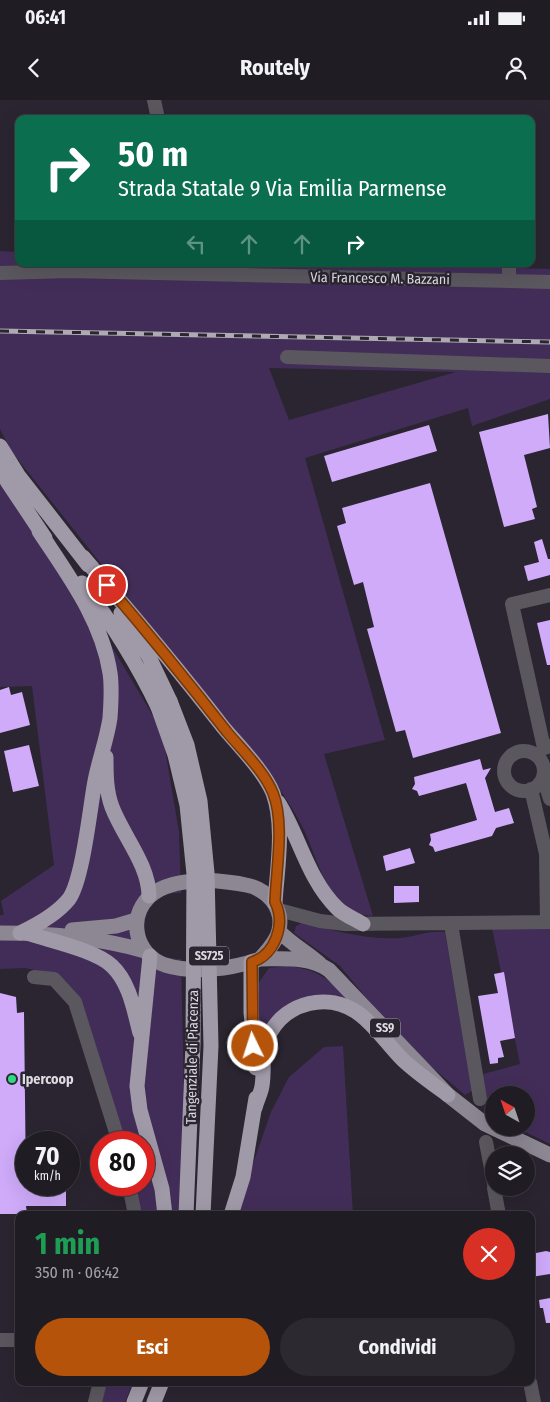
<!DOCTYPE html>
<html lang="it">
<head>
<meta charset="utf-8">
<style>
  :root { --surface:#201c24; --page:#2d2931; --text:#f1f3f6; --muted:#a2a1a6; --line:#3d3a41; --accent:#b45309 }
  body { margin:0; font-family:"Fira Sans Condensed",sans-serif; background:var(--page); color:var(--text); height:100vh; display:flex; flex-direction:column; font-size:19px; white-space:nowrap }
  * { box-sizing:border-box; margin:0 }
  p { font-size:16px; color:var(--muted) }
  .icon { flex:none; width:28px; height:28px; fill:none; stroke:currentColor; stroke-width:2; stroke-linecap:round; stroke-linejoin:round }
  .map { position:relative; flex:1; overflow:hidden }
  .side { position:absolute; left:15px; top:1111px; width:520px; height:175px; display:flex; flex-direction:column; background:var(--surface); border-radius:10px; box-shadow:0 5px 20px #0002,0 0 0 1px var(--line) }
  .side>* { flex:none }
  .hud { position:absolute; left:15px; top:15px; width:520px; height:152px; border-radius:10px; box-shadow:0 5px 20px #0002,0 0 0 1px var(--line); background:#0b6e4f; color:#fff; overflow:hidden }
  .needle { width:32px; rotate:320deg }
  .tools { position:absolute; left:485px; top:986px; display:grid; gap:10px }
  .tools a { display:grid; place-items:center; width:50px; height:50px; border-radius:50%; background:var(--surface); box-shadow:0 5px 20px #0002,0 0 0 1px var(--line); font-size:25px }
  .speed { position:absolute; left:15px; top:1031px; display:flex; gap:10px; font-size:25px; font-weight:700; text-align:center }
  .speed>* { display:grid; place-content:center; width:65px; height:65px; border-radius:50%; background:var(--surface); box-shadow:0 5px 20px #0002,0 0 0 1px var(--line); line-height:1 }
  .speed small { font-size:12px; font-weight:400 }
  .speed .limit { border:8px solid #d22; background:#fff; color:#111 }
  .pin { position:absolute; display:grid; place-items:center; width:42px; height:42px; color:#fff; margin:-21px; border:2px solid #fff; border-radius:50%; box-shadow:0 1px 5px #0007 }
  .me { position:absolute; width:55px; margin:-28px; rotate:356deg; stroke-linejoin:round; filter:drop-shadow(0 0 4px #0008) }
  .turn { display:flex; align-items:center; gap:18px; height:105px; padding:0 20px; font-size:22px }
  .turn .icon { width:65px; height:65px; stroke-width:2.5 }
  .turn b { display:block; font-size:35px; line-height:42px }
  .lanes { display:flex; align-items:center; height:48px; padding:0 20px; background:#0003; justify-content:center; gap:25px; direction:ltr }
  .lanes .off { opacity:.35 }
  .round { display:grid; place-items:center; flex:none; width:52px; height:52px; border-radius:26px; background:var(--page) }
  .summary { display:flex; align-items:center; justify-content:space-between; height:85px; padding:0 20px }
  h1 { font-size:30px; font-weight:700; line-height:38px; color:#1e9e55 }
  .cta { display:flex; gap:10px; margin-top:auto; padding:10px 20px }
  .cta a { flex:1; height:58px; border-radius:30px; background:var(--accent); color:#fff; font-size:20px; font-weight:700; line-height:58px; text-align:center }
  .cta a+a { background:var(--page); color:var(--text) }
  .status { display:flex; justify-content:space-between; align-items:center; height:35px; padding:0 25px; background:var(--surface); direction:ltr }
  .status svg { height:14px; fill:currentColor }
  header { display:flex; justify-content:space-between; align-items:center; height:65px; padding:0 20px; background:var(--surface); font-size:22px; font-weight:700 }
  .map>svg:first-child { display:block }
</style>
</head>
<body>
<div class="status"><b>06:41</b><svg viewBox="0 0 49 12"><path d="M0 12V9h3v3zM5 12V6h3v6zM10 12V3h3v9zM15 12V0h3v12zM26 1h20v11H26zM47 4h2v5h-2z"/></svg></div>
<header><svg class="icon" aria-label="back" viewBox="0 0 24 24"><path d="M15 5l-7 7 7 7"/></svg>Routely<svg class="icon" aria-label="person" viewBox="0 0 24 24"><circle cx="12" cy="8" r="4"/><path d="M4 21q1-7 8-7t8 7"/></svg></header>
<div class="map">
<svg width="550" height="1302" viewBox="0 0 550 1302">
  <rect width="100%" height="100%" fill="#2a2530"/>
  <path fill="#422d58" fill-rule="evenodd" d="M0,151L19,152V164H377L550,169V299L472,326L468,308L305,358L385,640L324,654L373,816C329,814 319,763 304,730C297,715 287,701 278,686L12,352L0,329ZM269,268L456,272L289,320Z
    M0,384L89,508L162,631L179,732L181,793C176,793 170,793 166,794C144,800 138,834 152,849C159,857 172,859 181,859L186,1083L180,1115H138L130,1085H144V1042H119L80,901L51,873L25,868L0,869V815H4L1,801L54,765L32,586L0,587Z
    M304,822C331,831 370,840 399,838C415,837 428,830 445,832L472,991L465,995L428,964L373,906L340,866L294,833L296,826Z
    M550,822V1044L517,1028H526V995H494V1014L480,999L476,976L520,964L491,823Z
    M286,866C315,869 326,876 346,897L344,900C297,899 286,894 260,937L257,935V885L269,868Z
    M343,946L353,1115H235L271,1012L289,977L324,947Z
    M100,1283H133L125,1302H97Z"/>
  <path fill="#cfabfa" d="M548,314L550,348L524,355L537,407L532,409L535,419L504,427L479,332Z
    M429,325L437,351L332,382L324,356Z
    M430,383L501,633L413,658L405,630L396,632L367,529L374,527L363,482L354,485L337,426L346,423L342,408Z
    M542,439L548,459H550V475L528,481L524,466L539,462L534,442Z
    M550,520V565H547L537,523Z
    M9,587L11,595L22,592L30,625L0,633V590Z
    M29,645L39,686L13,692L4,651Z
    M480,659L483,670L491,668L485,678L495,712L509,708L514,723L496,728L492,736L435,752L433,747L429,745L431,740L430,734L477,720L466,683L419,696L417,691L412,689L415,684L414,677Z
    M410,748L415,763L386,771L383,756Z
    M394,786H419V802L394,803Z
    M504,872L515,938L500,941L504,957L498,958V963L490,964L478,896L498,893L494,874Z
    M0,893L16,897L17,913L24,912L26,1085H66V1106H26L27,1114H0Z
    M546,1151L550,1152V1174L531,1177V1154Z
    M550,1198V1223H546L543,1208H540L539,1200Z"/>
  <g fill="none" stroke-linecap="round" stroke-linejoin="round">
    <path stroke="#5a585e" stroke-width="14" d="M154,0L158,19
      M509,164V181
      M0,173L69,171L550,182
      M287,257L550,266
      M550,495L512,504L544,648L550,646
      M504 671a20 20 0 1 1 40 0a20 20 0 1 1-40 0Z
      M543,677L550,699
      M531,689L546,754L547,822
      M279,810L320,821L345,824L550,822
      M451,824L480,999
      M34,877L54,879L75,902L119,1042
      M486,1042L494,1084
      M129,1085L135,1115
      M494,1088L499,1115
      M0,1240H19
      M530,1282L534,1302
      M95,1302L100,1282"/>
    <path stroke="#8c8793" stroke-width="15" d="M203,780C217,781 232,782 246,785C267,789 284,808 279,830C277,841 267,851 260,859C232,869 194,874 165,865C136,855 127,819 149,797C163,783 185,782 203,780Z
      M72,830L116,826L136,820
      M279,831C291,844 307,852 320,864
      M0,833C49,833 97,837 145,851
      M260,859C283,859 309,856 329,870L448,995L485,1024L550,1055"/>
    <path stroke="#a09aa8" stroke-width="15" d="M0,346L18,375L88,465
      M0,365L7,381L45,438
      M83,457C131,513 178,569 223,627C238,645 264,671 273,693C285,726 277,769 275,803
      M82,483C111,522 137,563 158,607
      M121,513L149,557L170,601
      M106,657C106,674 106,691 112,707C123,736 149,765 149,796
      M278,702C299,735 308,780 337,808C344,815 355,819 363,824
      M20,833C37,825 57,814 69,799C83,779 90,707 95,681C99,660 107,639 110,618C111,604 112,586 110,573C102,520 68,475 39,431
      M27,833C50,841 95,850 112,866C130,883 134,911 140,933
      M150,856L137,986L140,1010L162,1089L165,1115
      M251,862V912L256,968
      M255,1008C257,1000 261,993 262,986C265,968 260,950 270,933C287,902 328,892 358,913C375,925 388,945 403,960C417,973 433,984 448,995
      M231,1115L243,1077L256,998
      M134,1302L142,1282
      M154,1302L162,1282"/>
    <defs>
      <path id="rail" d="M0,231L550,242"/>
    </defs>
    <use href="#rail" stroke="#adaab2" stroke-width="5"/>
    <use href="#rail" stroke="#2a2530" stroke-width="3" stroke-dasharray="9" stroke-linecap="butt"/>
    <path stroke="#a09aa8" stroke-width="15" d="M170,601L187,645L200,701L207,773L211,946L203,1115
      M158,607L175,655L187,705L194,774L193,944L186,1115"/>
  </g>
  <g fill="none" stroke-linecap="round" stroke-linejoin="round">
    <defs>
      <path id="route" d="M107,485C148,533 188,582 227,632C242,650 264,671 273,693C285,723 276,770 275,802C286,824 275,855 252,862L253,946"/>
    </defs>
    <use href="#route" stroke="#753606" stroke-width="12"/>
    <use href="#route" stroke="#b45309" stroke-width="9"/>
  </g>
  <circle fill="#30d883" stroke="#2a2530" stroke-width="2" cx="12" cy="979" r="5"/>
  <g text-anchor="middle" stroke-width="5" stroke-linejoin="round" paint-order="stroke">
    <g fill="#2a2530" stroke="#a8a4ad" stroke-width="1">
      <rect x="189" y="846.5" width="40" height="19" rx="4"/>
      <rect x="370" y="918.5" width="30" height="19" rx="4"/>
    </g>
    <g font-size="12" font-weight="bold" fill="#dedbe2">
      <text x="209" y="860">SS725</text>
      <text x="385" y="932">SS9</text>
    </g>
    <g font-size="14" fill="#dedbe2" stroke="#2a2530">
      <text transform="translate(380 178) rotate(1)" y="5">Via Francesco M. Bazzani</text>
      <text transform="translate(192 957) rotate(-89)" y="5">Tangenziale di Piacenza</text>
    </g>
    <g font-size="14" font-weight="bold" fill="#dedbe2" stroke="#2a2530" text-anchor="start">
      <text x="22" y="984">Ipercoop</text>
    </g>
  </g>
</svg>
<div class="tools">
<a><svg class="needle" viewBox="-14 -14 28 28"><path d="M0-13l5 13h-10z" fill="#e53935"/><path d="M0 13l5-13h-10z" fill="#a2a1a6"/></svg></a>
<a><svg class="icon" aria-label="layers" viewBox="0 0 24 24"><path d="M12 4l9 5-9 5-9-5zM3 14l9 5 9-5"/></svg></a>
</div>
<div class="speed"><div>70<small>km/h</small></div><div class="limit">80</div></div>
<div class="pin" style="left:107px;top:485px;background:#d93025"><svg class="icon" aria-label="arrive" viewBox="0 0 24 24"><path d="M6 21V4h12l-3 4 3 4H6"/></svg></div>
<svg class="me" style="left:253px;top:946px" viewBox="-20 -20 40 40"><circle r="17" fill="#b45309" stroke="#fff" stroke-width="3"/><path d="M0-11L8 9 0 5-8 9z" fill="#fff"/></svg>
<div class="hud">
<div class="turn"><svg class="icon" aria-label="right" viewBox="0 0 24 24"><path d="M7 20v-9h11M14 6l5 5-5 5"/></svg><div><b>50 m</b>Strada Statale 9 Via Emilia Parmense</div></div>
<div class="lanes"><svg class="icon off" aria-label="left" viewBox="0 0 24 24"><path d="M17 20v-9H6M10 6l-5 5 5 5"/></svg><svg class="icon off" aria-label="ahead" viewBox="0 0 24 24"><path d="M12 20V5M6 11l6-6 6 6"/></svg><svg class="icon off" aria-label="ahead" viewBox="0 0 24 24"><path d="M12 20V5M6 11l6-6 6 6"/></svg><svg class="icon" aria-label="right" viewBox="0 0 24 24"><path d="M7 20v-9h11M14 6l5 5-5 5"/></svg></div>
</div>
<section class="side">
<div class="summary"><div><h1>1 min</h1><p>350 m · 06:42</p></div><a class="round" style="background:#d93025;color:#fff"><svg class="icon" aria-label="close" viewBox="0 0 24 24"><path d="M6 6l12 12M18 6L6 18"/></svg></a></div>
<div class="cta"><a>Esci</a><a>Condividi</a></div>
</section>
</div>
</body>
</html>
